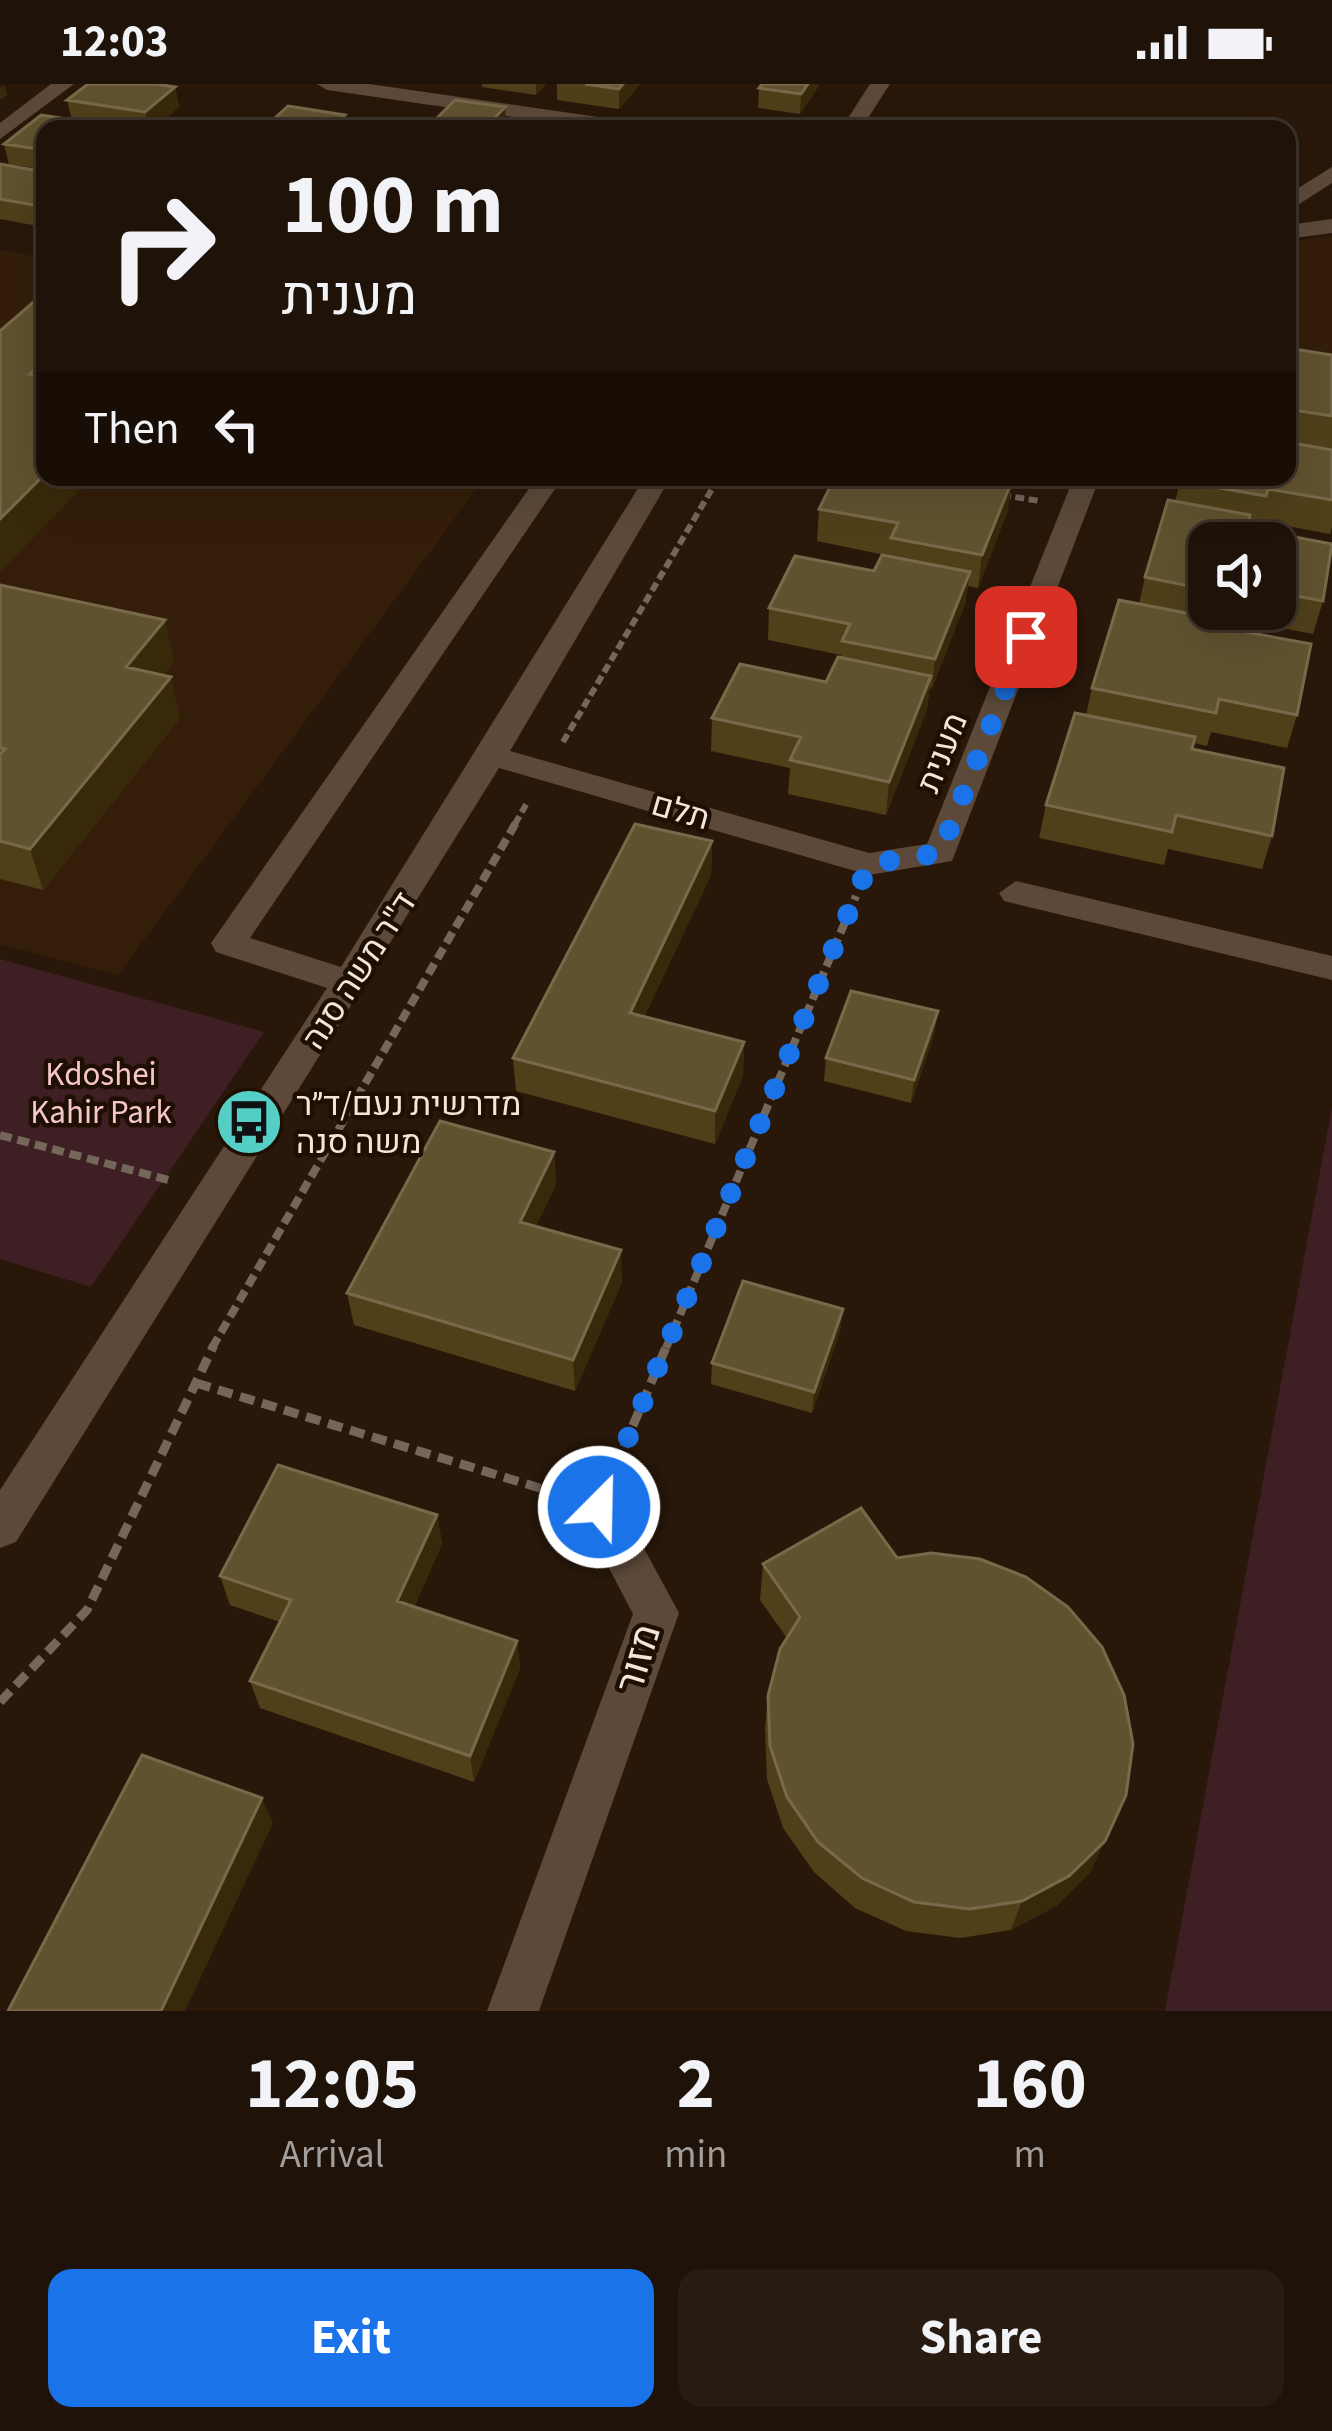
<!DOCTYPE html>
<html lang="en">
<head>
<meta charset="utf-8">
<style>
  :root { --surface:#1f1208; --page:#271b12; --text:#f1f3f6; --muted:#a19e9c; --line:#3c3229; --accent:#1a73e8 }
  body { margin:0; font-family:"Source Sans 3",Heebo,sans-serif; background:var(--page); color:var(--text); height:100vh; display:flex; flex-direction:column; font-size:45px; white-space:nowrap }
  * { box-sizing:border-box; margin:0 }
  p { font-size:39px; color:var(--muted) }
  .icon { flex:none; width:66px; height:66px; fill:none; stroke:currentColor; stroke-width:2; stroke-linecap:round; stroke-linejoin:round }
  .map { position:relative; height:1927px; overflow:hidden }
  .sheet { display:flex; flex-direction:column; background:var(--surface); flex:1 }
  .sheet>* { flex:none }
  .hud { position:absolute; left:36px; top:36px; width:1260px; height:366px; border-radius:24px; box-shadow:0 12px 48px #0002,0 0 0 3px var(--line); background:#1f1208; color:var(--text); overflow:hidden }
  .fabs { position:absolute; left:1188px; top:438px; display:grid; gap:24px }
  .fabs a { display:grid; place-items:center; width:108px; height:108px; border-radius:24px; background:var(--surface); box-shadow:0 12px 48px #0002,0 0 0 3px var(--line); font-size:60px }
  .pin { position:absolute; display:grid; place-items:center; width:102px; height:102px; color:#fff; margin:-51px; border-radius:24px; box-shadow:0 6px 18px #0006 }
  .me { position:absolute; width:132px; margin:-66px; rotate:23deg; stroke-linejoin:round; filter:drop-shadow(0 0 9px #0008) }
  .turn { display:flex; align-items:center; gap:42px; height:252px; padding:0 48px; font-size:54px }
  .turn .icon { width:156px; height:156px; stroke-width:2.5 }
  .turn b { display:block; font-size:84px; line-height:102px }
  .then { display:flex; align-items:center; height:114px; padding:0 48px; background:#0003; gap:24px; font-size:45px }
  .eta { display:flex; justify-content:space-evenly; align-items:center; height:204px; text-align:center }
  .eta b { font-size:72px; font-weight:700; line-height:84px }
  .cta { display:flex; gap:24px; margin-top:auto; padding:24px 48px }
  .cta a { flex:1; height:138px; border-radius:24px; background:var(--accent); color:#fff; font-size:48px; font-weight:700; line-height:138px; text-align:center }
  .cta a+a { background:var(--page); color:var(--text) }
  .status { display:flex; justify-content:space-between; align-items:center; height:84px; padding:0 60px; background:var(--surface); direction:ltr }
  .status svg { height:33px; fill:currentColor }
  .map>svg:first-child { display:block }
</style>
</head>
<body>
<div class="status"><b>12:03</b><svg viewBox="0 0 49 12"><path d="M0 12V9h3v3zM5 12V6h3v6zM10 12V3h3v9zM15 12V0h3v12zM26 1h20v11H26zM47 4h2v5h-2z"/></svg></div>
<div class="map">
<svg width="1332" height="1927" viewBox="0 0 1332 1927">
  <rect width="100%" height="100%" fill="#29180a"/>
  <path fill="#341e0a" d="M1332,152V274L1287,265V158Z
    M0,166L45,174V393H485L118,891L0,860Z"/>
  <path fill="#3d1f24" d="M0,875L264,948L91,1203L0,1175Z
    M1332,1023V1927H1165Z"/>
  <g fill="none" stroke-linecap="round" stroke-linejoin="round">
    <path stroke="#75665a" stroke-width="6" stroke-dasharray="9 4.5" stroke-linecap="butt" d="M1002,411L1040,417
      M563,658L719,393
      M515,740L528,717"/>
    <path stroke="#75665a" stroke-width="8" stroke-dasharray="12 6" stroke-linecap="butt" d="M0,1051L172,1097
      M212,1264L517,737
      M666,1264L856,812"/>
    <path stroke="#75665a" stroke-width="9" stroke-dasharray="15 8" stroke-linecap="butt" d="M196,1299L556,1409
      M615,1384L667,1261
      M0,1618L87,1526L214,1261"/>
    <path fill="#5c4939" fill-rule="evenodd" d="M51,0H74L0,55V39Z
      M317,0H369L640,39L650,45H597L327,6Z
      M870,0H890L861,45H841Z
      M1332,83V99L1287,128V111Z
      M1332,135V149L1287,155V141Z
      M537,393H563L250,854L341,883L645,393H671L510,667L869,769L927,760L1074,393H1100L952,777L869,791L499,684L16,1458L0,1464V1406L327,904L216,868L211,859Z
      M1016,797L1332,872V896L1004,817L999,809Z
      M599,1403L614,1409L679,1529L539,1927H487L633,1530L577,1423L584,1409Z"/>
  </g>
  <path fill="#50401a" fill-rule="evenodd" d="M88,0H156L175,3L179,23L153,45H129L111,42L112,45H45V86L9,80L4,60L41,31L72,36L67,16Z
    M482,0H546L536,11L482,3Z
    M557,0H640L619,25L557,16Z
    M762,0H820L800,30L758,24L759,4Z
    M0,80L45,88V136L38,142L0,135Z
    M1287,264L1332,271V366L1287,358Z
    M1287,358L1332,366V443L1330,450L1260,437L1258,445L1247,443V444L1332,460L1323,517L1313,550L1225,533L1224,536L1237,539L1235,546L1311,560L1297,631L1287,664L1211,648L1207,662L1194,659L1192,665L1284,684L1272,752L1262,785L1168,765L1164,781L1039,754L1046,721L1075,629L1086,631L1092,604L1119,516L1139,520L1145,493L1168,416L1175,418L1181,393H1287ZM1209,459H1275V525H1209Z
    M272,393H331L322,403Z
    M819,425L1008,426L978,504L968,502L965,520L929,608L927,625L886,731L788,710L790,684L711,667L712,634L826,598L841,574V571L768,556L769,524L874,487L890,472L817,457Z
    M0,501L174,578L163,591L180,634L43,806L0,795Z
    M712,757L711,791L644,933L744,958L743,991L715,1060L516,1007L513,974Z
    M938,927L934,950L911,1019L824,997L826,974Z
    M554,1068L556,1100L536,1142L622,1198L575,1307L354,1241L347,1209Z
    M843,1225L840,1247L812,1329L711,1300L712,1279Z
    M437,1431L442,1460L414,1523L517,1557L520,1584L474,1698L260,1624L250,1597L280,1538L230,1521L220,1492Z
    M897,1474L1091,1787L1056,1822L1011,1846L960,1854L906,1847L855,1824L814,1788L783,1744L767,1695L765,1645L768,1612L787,1554L760,1516L763,1480Z"/>
  <path fill="#39290b" d="M536,0H546L536,11Z
    M623,0H640L619,25V5Z
    M808,0H820L800,30L801,10Z
    M4,1L7,11L0,16V4Z
    M175,3L179,23L153,45H149L145,28Z
    M505,23L506,43L504,45H484Z
    M345,31L347,45H330Z
    M45,111V136L38,142L33,121Z
    M45,276V325L30,290Z
    M45,390V393H92L0,488V435Z
    M321,393H331L322,403Z
    M1013,394L1008,426L978,504L982,471Z
    M970,488L965,520L931,608L935,575Z
    M165,536L174,578L136,624L126,583Z
    M931,592L927,625L886,731L889,698Z
    M171,593L180,634L43,806L30,765Z
    M712,757L711,791L630,962V929Z
    M938,927L934,950L911,1019L914,996Z
    M744,958L743,991L715,1060V1027Z
    M554,1068L556,1100L523,1170L520,1138Z
    M621,1166L622,1198L575,1307L573,1276Z
    M843,1225L840,1247L812,1329L814,1308Z
    M437,1431L442,1460L404,1545L397,1517Z
    M517,1557L520,1584L474,1698L470,1672Z
    M1126,1711L1091,1787L1056,1822L1011,1846L1022,1817Z
    M262,1714L273,1739L185,1927H161Z"/>
  <path fill="#61522f" stroke="#78694a" stroke-width="3" d="M88,0H156L175,3L145,28L67,16Z
    M585,0H623L619,5Z
    M762,0H808L801,10L759,4Z
    M455,16L505,23L484,45H426Z
    M288,22L345,31L330,45H263Z
    M41,31L111,42L107,45H45V66L4,60Z
    M0,80L45,88V111L33,121L0,115Z
    M45,208V276L30,290L45,293V390L0,435V247Z
    M1287,264L1332,271V332L1287,325Z
    M1287,358L1332,366V416L1268,405L1266,412L1180,397L1181,393H1287Z
    M835,393H1008L1013,394L982,471L891,454L898,439L819,425Z
    M1168,416L1250,431L1247,444L1332,460L1323,517L1275,508V459H1209V506L1145,493Z
    M882,471L970,488L935,575L842,557L850,540L769,524L795,472L874,487Z
    M0,501L165,536L126,583L171,593L30,765L0,757V670L5,665L0,664Z
    M1119,516L1237,539L1235,546L1311,560L1297,631L1219,615L1216,629L1092,604Z
    M838,573L931,592L889,698L790,676L801,653L712,634L740,580L826,598Z
    M1075,629L1195,653L1192,665L1284,684L1272,752L1176,731L1172,748L1046,721Z
    M635,740L712,757L630,929L744,958L715,1027L513,974Z
    M851,907L938,927L914,996L826,974Z
    M440,1037L554,1068L520,1138L621,1166L573,1276L347,1209Z
    M743,1197L843,1225L814,1308L712,1279Z
    M278,1381L437,1431L397,1517L517,1557L470,1672L250,1597L291,1516L220,1492Z
    M861,1424L897,1474L931,1469L980,1475L1026,1493L1068,1523L1102,1563L1124,1611L1133,1660L1126,1711L1105,1757L1069,1792L1022,1817L970,1825L914,1818L862,1794L818,1758L787,1713L770,1662L768,1612L780,1565L800,1533L763,1480Z
    M142,1671L262,1714L161,1927H8Z"/>
  <g fill="none" stroke-linecap="round" stroke-linejoin="round">
    <path stroke="#1a73e8" stroke-width="21" stroke-dasharray="0 37.8" d="M599,1423L869,780L940,769L1026,553"/>
  </g>
  <defs>
    <symbol id="bus-disc" viewBox="-11 -11 22 22"><circle r="9.5" fill="#55cec6" stroke="#1f0f03"/><path d="M-5-6H5V4H4V6H2V4H-2V6H-4V4H-5ZM-3.5-4V0h7V-4ZM-3.5 1.2v1.5H-2V1.2ZM2 1.2v1.5H3.5V1.2Z" fill="#111"/></symbol>
  </defs>
  <g fill-rule="evenodd">
    <use href="#bus-disc" x="211" y="1000" width="76" height="76"/>
  </g>
  <g text-anchor="middle" stroke-width="9" stroke-linejoin="round" paint-order="stroke">
    <g font-size="33" fill="#f1e5dc" stroke="#1f0f03">
      <text transform="translate(941 668) rotate(-68)" y="12">מענית</text>
      <text transform="translate(681 726) rotate(16)" y="12">תלם</text>
      <text transform="translate(358 886) rotate(-57)" y="12">ד"ר משה סנה</text>
    </g>
    <g font-size="33" fill="#f5c6cb" stroke="#1f0f03">
      <text x="101" y="1001">Kdoshei<tspan x="101" dy="38">Kahir Park</tspan></text>
    </g>
    <g font-size="33" fill="#f1e5dc" stroke="#1f0f03" text-anchor="start">
      <text x="296" y="1031">מדרשית נעם/ד״ר<tspan x="296" dy="38">משה סנה</tspan></text>
    </g>
    <g font-size="39" fill="#f1e5dc" stroke="#1f0f03">
      <text transform="translate(637 1574) rotate(-73)" y="14">מזור</text>
    </g>
  </g>
</svg>
<div class="fabs">
<a><svg class="icon" aria-label="sound" viewBox="0 0 24 24"><path d="M4 9h4l5-4v14l-5-4H4zM17 9q2 3 0 6"/></svg></a>
</div>
<div class="pin" style="left:1026px;top:553px;background:#d93025"><svg class="icon" aria-label="arrive" viewBox="0 0 24 24"><path d="M6 21V4h12l-3 4 3 4H6"/></svg></div>
<svg class="me" style="left:599px;top:1423px" viewBox="-20 -20 40 40"><circle r="17" fill="#1a73e8" stroke="#fff" stroke-width="3"/><path d="M0-11L8 9 0 5-8 9z" fill="#fff"/></svg>
<div class="hud">
<div class="turn"><svg class="icon" aria-label="right" viewBox="0 0 24 24"><path d="M7 20v-9h11M14 6l5 5-5 5"/></svg><div><b>100 m</b>מענית</div></div>
<div class="then">Then<svg class="icon" aria-label="left" viewBox="0 0 24 24"><path d="M17 20v-9H6M10 6l-5 5 5 5"/></svg></div>
</div>
</div>
<section class="sheet">
<div class="eta">
<div><b>12:05</b><p>Arrival</p></div>
<div><b>2</b><p>min</p></div>
<div><b>160</b><p>m</p></div>
</div>
<div class="cta"><a>Exit</a><a>Share</a></div>
</section>
</body>
</html>
